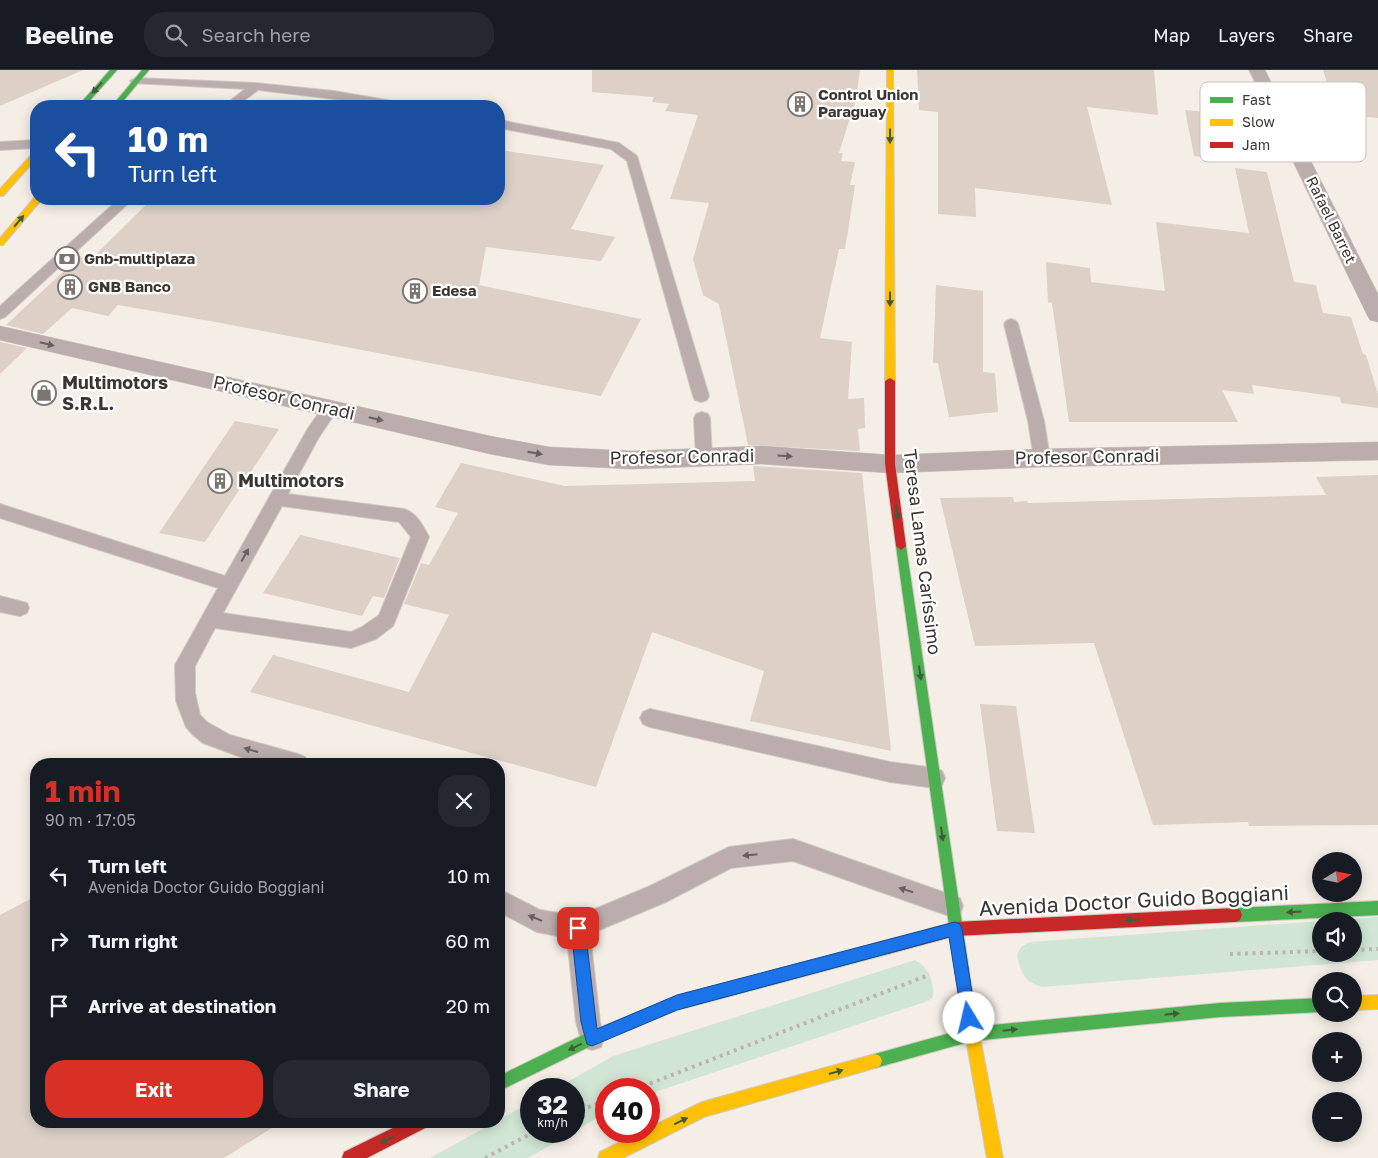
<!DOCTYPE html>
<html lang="en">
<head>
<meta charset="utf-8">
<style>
  :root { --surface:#171b24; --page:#242831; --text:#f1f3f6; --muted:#9ea1a6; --line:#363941; --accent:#d93025 }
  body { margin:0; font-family:"Golos Text",sans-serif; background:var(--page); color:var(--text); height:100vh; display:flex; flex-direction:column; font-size:19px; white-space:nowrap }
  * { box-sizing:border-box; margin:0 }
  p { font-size:16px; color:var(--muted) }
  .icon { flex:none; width:28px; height:28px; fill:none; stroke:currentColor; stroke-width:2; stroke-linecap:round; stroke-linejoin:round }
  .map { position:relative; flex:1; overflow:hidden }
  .panel { position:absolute; left:30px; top:688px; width:475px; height:370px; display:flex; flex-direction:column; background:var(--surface); border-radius:20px; box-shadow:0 2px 12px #0003 }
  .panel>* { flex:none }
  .guide { position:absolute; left:30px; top:30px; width:475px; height:105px; border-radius:20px; box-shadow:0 2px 12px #0003; background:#1a4fa0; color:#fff; overflow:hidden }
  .needle { width:32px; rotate:80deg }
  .controls { position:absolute; left:1312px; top:782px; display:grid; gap:10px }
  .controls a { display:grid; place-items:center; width:50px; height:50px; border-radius:50%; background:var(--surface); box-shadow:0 2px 12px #0003; font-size:25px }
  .speed { position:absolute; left:520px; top:1008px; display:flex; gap:10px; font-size:25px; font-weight:700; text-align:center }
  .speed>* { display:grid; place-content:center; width:65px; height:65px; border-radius:50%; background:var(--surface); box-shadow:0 2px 12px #0003; line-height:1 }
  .speed small { font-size:12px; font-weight:400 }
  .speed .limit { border:8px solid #d22; background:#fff; color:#111 }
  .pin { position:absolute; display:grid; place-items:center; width:42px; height:42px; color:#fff; margin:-21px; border-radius:10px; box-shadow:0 2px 8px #0006 }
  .me { position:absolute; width:55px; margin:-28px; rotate:351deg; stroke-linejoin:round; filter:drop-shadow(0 0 4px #0008) }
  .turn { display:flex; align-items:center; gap:18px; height:105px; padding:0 15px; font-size:22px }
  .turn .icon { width:65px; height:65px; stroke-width:2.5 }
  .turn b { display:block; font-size:35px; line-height:42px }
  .round { display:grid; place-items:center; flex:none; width:52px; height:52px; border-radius:20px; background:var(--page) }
  .summary { display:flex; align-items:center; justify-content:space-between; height:85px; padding:0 15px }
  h1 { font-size:30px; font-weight:700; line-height:38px; color:var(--accent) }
  .action { display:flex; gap:10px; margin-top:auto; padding:10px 15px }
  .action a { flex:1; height:58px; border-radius:20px; background:var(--accent); color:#fff; font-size:20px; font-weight:700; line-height:58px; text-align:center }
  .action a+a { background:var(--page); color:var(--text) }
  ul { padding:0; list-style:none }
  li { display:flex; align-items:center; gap:15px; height:65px; padding:0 15px }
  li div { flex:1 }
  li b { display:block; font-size:19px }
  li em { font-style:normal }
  header { display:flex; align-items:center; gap:30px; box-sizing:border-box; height:70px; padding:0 25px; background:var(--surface); border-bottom:1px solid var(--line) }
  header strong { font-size:24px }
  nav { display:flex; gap:28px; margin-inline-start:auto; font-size:18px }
  .search { width:350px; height:45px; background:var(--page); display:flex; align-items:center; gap:12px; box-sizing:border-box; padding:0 18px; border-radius:20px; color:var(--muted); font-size:19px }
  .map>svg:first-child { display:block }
</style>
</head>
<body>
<header>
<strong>Beeline</strong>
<div class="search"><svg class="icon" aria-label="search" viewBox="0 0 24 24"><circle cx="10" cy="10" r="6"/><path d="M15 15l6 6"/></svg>Search here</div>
<nav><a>Map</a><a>Layers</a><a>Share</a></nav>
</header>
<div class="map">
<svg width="1378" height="1088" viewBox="0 0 1378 1088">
  <rect width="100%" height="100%" fill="#f5eee7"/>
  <path fill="#d0e5d4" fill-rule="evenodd" d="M1378,847V890L1042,917C1022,910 1022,904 1017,885L1021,877L1030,872ZM1321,851H1354V884H1321Z
    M915,890C929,897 934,911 933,927L928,931L649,1024V1019H606V1043L528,1088H430L531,1032V1061H574V1019H555L613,986Z"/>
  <path fill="#dcd0c7" d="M0,0H83L0,36Z
    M592,0H860L856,29L839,83H843L841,91L855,92L850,115H855L850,148L845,179H839L820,268L852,272L848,329L864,328L865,358L858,359L860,381L748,375L719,234L703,225L693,189L709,133L670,129L698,45L665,41L669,34L652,32L654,27L592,22Z
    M917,0H1154L1158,45L1087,37L1112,135L975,118L976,147L938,144V42L919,40Z
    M1323,0H1378V48L1337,44Z
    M1185,40L1230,44L1241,92L1194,86Z
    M499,80L604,95L571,159L615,167L601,191L486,177L479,215L641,249L601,326L221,253L118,235L108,246L72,238L43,264L6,255L80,186L91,189L152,129H499Z
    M1235,98L1267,102L1294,212L1316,215L1323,243L1351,247L1363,284L1366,285L1378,324V338L1341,333L1340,327L1252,315L1254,324L1222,320L1238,352H1069L1052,233L1048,232L1046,192L1090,198L1091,212L1165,221L1156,152L1249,163Z
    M936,215L983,221V302L995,303L998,342L949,347L938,293H933Z
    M0,272L27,278L0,304Z
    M235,351L279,359L205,472L159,463Z
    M461,393L565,416L755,411L753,396L862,403L891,681L750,651L764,601L652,562L596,717L250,622L273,585L409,622L449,545L404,534L421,493L429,495L458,443L435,437Z
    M1378,405V755L1249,756L1248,752L1153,755L1094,573L975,576L940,428L1013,427L1014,432L1027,431L1028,433L1326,425L1316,407Z
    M300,465L400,488L384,528L373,526L362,546L263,523Z
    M980,634L1016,636L1035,763L997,761Z
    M36,826V1051H283L224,1088H0V845Z"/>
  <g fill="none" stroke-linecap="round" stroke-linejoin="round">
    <defs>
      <path id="lane" d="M136,8L256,13L334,21L398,32L404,36H379L334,29L258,20L237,36H224L245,19L132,13L130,11Z
        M499,50L619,73L637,86L709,326L707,330L701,332L695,330L693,326L627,91L611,79L499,58Z
        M36,70V78L0,80V72Z
        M119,129H133L5,247L0,249V236Z
        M1011,249L1016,251L1018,254L1044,351L1050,388L1048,392L1042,394L1036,392L1034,388L1028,351L1004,254L1006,251Z
        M330,333L336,335L338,339L319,367L288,424L404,439C417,443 423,456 429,467L393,556L376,569L351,578L215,558L195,596V623L200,645L207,652L230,665L298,684L305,687L308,694L257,693L203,673L193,665L186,657L176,631L175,595L218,518L0,448V434L225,506L307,360L324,335ZM282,436L399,452L411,467L379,545L362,557L351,562L223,543Z
        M702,342L708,344L710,348L712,388L710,392L704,394L698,392L696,388L694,348L696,344Z
        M0,526L27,533L29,538L27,543L20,546L0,542Z
        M650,639L890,692L935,698L942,701L945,708L942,715L935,718L890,712L650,657L643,654L640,648L643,642Z
        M793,769L960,828L963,836L960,844L952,847L793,791L731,798L666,832L590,864L600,952L604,968L601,977L592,980L583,977L576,952L567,868L537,862L499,842V819L540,840L578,846L650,816L729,777Z"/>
      <path id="street" d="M1249,0H1265L1378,224V252L1370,250L1367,245Z
        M0,256L490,366L549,377L632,381L761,376L890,385L1042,379L1378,372V390L1042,397L890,403L761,394L632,399L549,395L490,384L0,270Z"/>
      <path id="fast" d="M110,0H117L85,36H78Z
        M142,0H149L119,36H112Z
        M901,472L906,476L975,941L973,946L968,948L963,946L961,941L896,476Z
        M1378,831V845L1235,852L1230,850L1228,845L1230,840L1235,838Z
        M888,870L893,872L895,877L893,882L888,884L677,940L597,973L499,1021V1006L587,963L677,926Z
        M1321,928V942L1220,947L972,971L875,998L870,996L868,991L870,986L875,984L972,957L1220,933Z"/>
      <path id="slow" d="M887,0H893L895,311L890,314L885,311Z
        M33,83H36V89L3,126H0V119Z
        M35,127L42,129L3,175H0V168Z
        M1378,925V939L1354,940V926Z
        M968,934L973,936L975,941L1003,1088H987L961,941L963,936Z
        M875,984L880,986L882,991L880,996L875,998L704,1047L623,1088H598L600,1082L643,1061H649V1058L702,1032Z"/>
      <path id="jam" d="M890,308L895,311V394L906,476L901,480L896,476L885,394V311Z
        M1235,838L1240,840L1242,845L1240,850L1235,852L955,866L888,884L883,882L881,877L883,872L888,870L955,852Z
        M407,1051H432L429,1056L367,1088H342L344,1082Z"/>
    </defs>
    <use href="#lane" stroke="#cfc9c3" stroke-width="2"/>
    <use href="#street" stroke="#cfc9c3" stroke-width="1"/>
    <use href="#fast" stroke="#cfc9c3" stroke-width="2"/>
    <use href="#slow" stroke="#cfc9c3" stroke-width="2"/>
    <use href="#jam" stroke="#cfc9c3" stroke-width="2"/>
    <path stroke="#bfb3b1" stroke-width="4" stroke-dasharray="3 4.5" stroke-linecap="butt" d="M1354,880L1378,879
      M1230,884L1321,881
      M636,1019L926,906
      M574,1043L606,1030
      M485,1088L536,1061"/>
    <use href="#lane" fill="#bbadac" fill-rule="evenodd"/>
    <use href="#street" fill="#bbadac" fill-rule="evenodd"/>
    <use href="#fast" fill="#4caf50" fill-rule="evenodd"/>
    <use href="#slow" fill="#ffc107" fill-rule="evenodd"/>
    <use href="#jam" fill="#c62828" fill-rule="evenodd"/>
  </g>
  <defs><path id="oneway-solid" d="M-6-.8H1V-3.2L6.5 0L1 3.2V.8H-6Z" transform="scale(1.25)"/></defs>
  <g fill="#405a3a">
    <use href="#oneway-solid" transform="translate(97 18) rotate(132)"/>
    <use href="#oneway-solid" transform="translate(890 66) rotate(90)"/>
    <use href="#oneway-solid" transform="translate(19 151) rotate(-50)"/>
    <use href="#oneway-solid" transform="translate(890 229) rotate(90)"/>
    <use href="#oneway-solid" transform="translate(897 442) rotate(82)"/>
    <use href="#oneway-solid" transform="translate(920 603) rotate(82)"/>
    <use href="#oneway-solid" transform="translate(942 764) rotate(82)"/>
    <use href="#oneway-solid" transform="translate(1294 842) rotate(177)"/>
    <use href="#oneway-solid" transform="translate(1132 850) rotate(177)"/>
    <use href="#oneway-solid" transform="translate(1172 944) rotate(-6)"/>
    <use href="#oneway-solid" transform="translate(1010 960) rotate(-6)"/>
    <use href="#oneway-solid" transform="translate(575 977) rotate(154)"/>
    <use href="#oneway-solid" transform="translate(836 1002) rotate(-16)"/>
    <use href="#oneway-solid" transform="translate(681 1051) rotate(-26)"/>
    <use href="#oneway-solid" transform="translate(387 1070) rotate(154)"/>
  </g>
  <g fill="#68605c">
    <use href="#oneway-solid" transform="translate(47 274) rotate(14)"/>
    <use href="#oneway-solid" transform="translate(376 349) rotate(13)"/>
    <use href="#oneway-solid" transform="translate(535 383) rotate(10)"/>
    <use href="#oneway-solid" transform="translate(785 386) rotate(4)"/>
    <use href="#oneway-solid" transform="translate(245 485) rotate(-61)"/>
    <use href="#oneway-solid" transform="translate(251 680) rotate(-164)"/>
    <use href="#oneway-solid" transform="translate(750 785) rotate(174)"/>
    <use href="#oneway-solid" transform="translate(906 820) rotate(-162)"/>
    <use href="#oneway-solid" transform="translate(535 848) rotate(-158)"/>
  </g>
  <path fill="#1a73e8" stroke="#114b97" d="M578,851L583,853L585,858L597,959L677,925L955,852L960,854L962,859L976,948L974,953L969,955L964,953L962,948L949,867L677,940L592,976L587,974L581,952L571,858L573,853Z"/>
  <defs>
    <symbol id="building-ring" viewBox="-11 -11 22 22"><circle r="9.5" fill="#fff" stroke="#7c7671" stroke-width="1.5"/><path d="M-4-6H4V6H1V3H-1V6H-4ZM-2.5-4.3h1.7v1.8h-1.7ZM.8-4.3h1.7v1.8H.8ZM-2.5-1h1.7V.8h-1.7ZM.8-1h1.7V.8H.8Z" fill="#7c7671"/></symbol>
    <symbol id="bank-ring" viewBox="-11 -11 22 22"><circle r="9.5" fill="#fff" stroke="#7c7671" stroke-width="1.5"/><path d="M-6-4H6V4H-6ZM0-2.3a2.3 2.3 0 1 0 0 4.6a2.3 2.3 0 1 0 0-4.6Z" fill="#7c7671"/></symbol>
    <symbol id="shop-ring" viewBox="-11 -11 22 22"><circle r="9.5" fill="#fff" stroke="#7c7671" stroke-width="1.5"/><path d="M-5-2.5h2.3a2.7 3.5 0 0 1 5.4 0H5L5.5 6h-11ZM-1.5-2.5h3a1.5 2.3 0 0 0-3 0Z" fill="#7c7671"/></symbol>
  </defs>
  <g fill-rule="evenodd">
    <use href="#building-ring" x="786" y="20" width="28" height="28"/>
    <use href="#bank-ring" x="53" y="175" width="28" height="28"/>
    <use href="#building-ring" x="56" y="203" width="28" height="28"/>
    <use href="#building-ring" x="401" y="207" width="28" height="28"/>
    <use href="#shop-ring" x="30" y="309" width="28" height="28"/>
    <use href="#building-ring" x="206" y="397" width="28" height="28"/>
  </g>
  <g text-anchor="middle" stroke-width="4.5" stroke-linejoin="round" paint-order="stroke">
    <g font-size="15" font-weight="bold" fill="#3b3631" stroke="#fff" text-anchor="start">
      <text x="818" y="30">Control Union<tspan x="818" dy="17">Paraguay</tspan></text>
      <text x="84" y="194">Gnb-multiplaza</text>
      <text x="88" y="222">GNB Banco</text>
      <text x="432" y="226">Edesa</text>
    </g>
    <g font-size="15" fill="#3b3631" stroke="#fff">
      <text transform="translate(1331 150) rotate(64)" y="5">Rafael Barret</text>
    </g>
    <g font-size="18" font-weight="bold" fill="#3b3631" stroke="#fff" text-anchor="start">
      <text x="62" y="319">Multimotors<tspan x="62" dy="21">S.R.L.</tspan></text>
      <text x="238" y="417">Multimotors</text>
    </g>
    <g font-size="18" fill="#3b3631" stroke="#fff">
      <text transform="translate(284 328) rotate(13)" y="6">Profesor Conradi</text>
      <text transform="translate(682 387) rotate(-1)" y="6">Profesor Conradi</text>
      <text transform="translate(1087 387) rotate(-1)" y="6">Profesor Conradi</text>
      <text transform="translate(922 482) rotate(83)" y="6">Teresa Lamas Caríssimo</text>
    </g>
    <g font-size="21" fill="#3b3631" stroke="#fff">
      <text transform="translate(1134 831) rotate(-3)" y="7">Avenida Doctor Guido Boggiani</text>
    </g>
  </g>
  <rect x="1200" y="12" width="166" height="80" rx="8" fill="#fff" stroke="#c4c3c1" stroke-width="1"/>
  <rect x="1210" y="27" width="23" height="6" fill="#4caf50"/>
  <rect x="1210" y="49" width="23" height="7" fill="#ffc107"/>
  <rect x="1210" y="72" width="23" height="6" fill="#c62828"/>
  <g font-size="14" fill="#3b3631">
    <text x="1242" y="35">Fast</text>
    <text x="1242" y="57">Slow</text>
    <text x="1242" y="80">Jam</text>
  </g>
</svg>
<div class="controls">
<a><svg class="needle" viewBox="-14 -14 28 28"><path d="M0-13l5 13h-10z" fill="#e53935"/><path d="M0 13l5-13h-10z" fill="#9ea1a6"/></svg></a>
<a><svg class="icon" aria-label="sound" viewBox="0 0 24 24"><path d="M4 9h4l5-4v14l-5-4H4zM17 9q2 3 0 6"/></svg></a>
<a><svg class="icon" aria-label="search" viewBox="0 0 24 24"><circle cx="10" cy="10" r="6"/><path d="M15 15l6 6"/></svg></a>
<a>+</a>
<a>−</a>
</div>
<div class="speed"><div>32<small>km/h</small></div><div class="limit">40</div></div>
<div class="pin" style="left:578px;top:858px;background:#d93025"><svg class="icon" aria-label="arrive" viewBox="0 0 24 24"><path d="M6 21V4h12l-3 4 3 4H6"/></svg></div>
<svg class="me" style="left:969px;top:948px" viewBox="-20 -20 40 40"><circle r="19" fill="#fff"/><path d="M0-13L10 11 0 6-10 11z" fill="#1a73e8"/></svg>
<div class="guide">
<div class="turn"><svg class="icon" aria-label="left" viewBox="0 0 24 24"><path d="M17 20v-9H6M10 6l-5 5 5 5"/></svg><div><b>10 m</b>Turn left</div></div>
</div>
<section class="panel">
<div class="summary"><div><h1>1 min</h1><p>90 m · 17:05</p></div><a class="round"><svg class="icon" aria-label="close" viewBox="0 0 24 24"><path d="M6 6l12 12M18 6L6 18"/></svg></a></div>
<ul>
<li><svg class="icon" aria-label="left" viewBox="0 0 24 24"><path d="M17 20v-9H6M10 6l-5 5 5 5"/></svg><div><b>Turn left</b><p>Avenida Doctor Guido Boggiani</p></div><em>10 m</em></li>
<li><svg class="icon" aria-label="right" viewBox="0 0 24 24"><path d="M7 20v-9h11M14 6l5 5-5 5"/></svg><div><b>Turn right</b></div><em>60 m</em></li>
<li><svg class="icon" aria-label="arrive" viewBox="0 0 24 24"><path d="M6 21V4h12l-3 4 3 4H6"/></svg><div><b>Arrive at destination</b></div><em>20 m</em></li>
</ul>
<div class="action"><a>Exit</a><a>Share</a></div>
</section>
</div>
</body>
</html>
